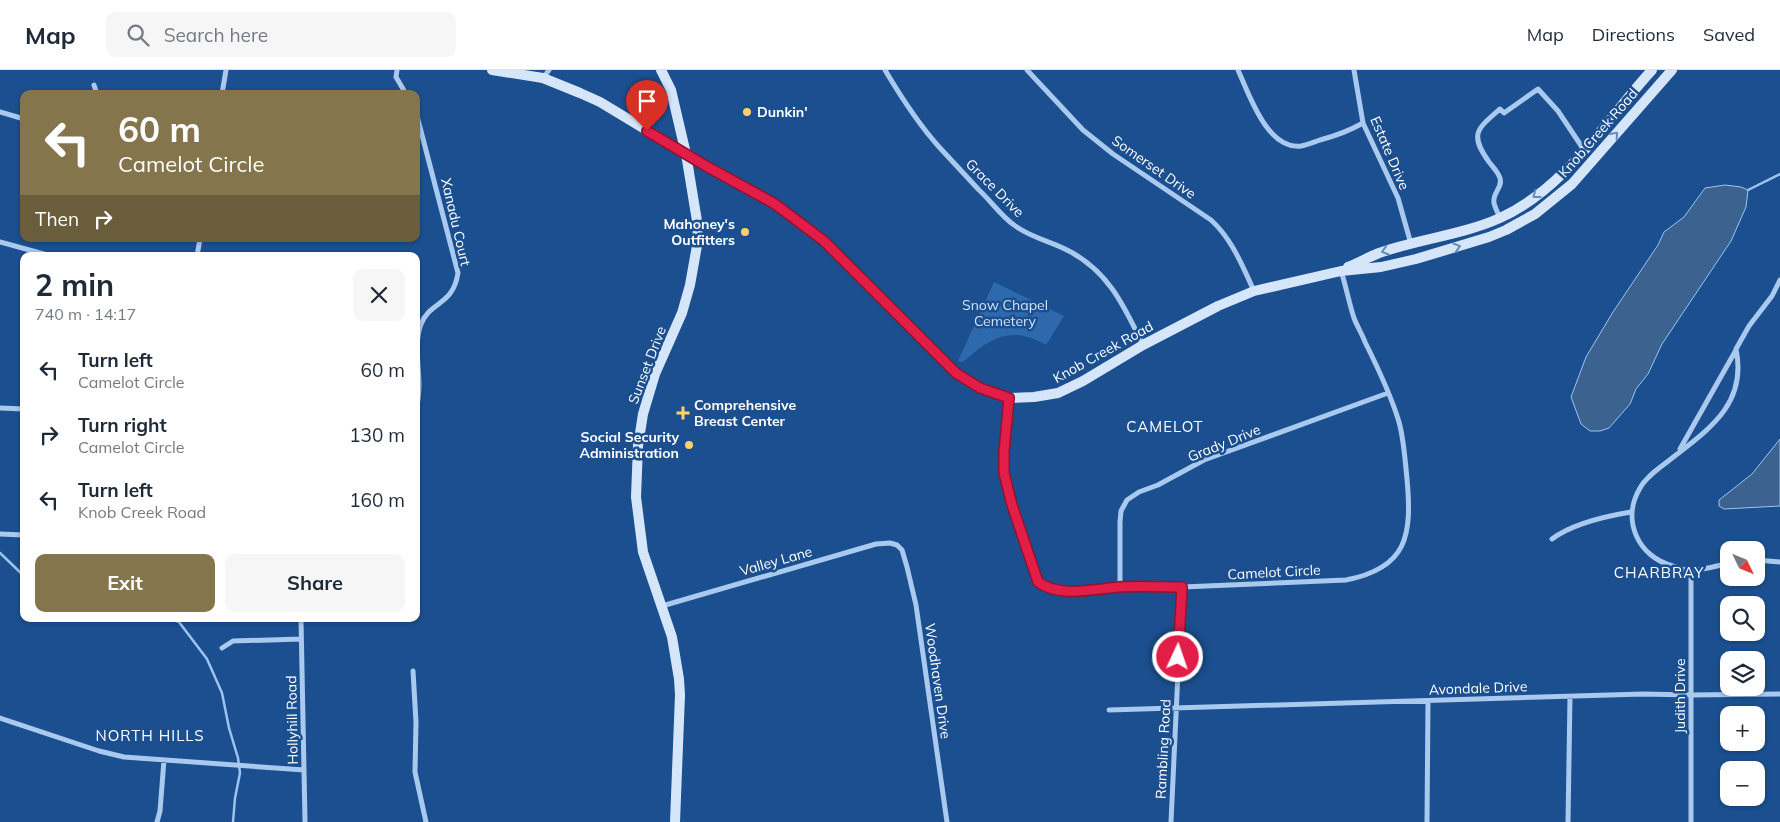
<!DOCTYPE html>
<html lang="en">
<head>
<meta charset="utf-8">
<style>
  :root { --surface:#fff; --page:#f6f6f7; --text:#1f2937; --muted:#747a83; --line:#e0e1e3; --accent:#84754c }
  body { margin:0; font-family:Mulish,sans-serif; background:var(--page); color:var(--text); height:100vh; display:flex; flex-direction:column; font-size:19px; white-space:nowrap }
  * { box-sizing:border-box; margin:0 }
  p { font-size:16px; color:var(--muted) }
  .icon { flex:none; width:28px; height:28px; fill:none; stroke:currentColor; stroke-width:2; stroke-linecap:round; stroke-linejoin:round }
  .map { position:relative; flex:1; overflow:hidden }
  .side { position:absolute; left:20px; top:182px; width:400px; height:370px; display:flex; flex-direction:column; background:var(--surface); border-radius:10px; box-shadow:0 1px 4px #0004 }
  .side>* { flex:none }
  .banner { position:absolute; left:20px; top:20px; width:400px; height:152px; border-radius:10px; box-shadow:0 1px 4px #0004; background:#84754c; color:#fff; overflow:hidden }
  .needle { width:32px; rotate:133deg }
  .fabs { position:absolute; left:1720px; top:471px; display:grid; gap:10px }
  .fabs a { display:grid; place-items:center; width:45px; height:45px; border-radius:10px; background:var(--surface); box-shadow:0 1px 4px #0004; font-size:25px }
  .pin { position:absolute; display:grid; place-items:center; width:42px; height:42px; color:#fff; margin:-51px -21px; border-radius:50% 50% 50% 0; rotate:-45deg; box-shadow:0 0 5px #0007 }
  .pin .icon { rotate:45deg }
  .me { position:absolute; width:55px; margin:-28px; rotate:3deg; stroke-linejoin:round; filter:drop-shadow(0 0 4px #0008) }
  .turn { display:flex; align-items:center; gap:18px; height:105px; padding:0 15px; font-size:22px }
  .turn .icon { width:65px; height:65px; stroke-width:2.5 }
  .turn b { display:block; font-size:35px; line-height:42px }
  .then { display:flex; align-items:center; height:48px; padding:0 15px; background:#0003; gap:10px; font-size:19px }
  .round { display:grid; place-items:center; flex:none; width:52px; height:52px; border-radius:10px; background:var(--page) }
  .headline { display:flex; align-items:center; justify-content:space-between; height:85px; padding:0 15px }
  h1 { font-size:30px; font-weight:700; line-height:38px }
  .button { display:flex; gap:10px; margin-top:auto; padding:10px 15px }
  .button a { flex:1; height:58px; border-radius:10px; background:var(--accent); color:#fff; font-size:20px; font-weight:700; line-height:58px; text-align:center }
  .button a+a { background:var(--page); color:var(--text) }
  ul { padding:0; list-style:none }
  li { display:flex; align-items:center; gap:15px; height:65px; padding:0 15px }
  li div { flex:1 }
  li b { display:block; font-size:19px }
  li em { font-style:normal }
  header { display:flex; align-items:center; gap:30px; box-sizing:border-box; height:70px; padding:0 25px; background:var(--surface); border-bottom:1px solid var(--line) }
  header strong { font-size:24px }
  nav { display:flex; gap:28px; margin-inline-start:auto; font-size:18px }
  .search { width:350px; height:45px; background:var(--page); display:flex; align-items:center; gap:12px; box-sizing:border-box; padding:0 18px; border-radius:10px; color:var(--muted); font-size:19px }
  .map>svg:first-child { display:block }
</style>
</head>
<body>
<header>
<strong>Map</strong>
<div class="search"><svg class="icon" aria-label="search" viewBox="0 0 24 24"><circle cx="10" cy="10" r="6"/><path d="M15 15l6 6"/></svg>Search here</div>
<nav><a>Map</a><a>Directions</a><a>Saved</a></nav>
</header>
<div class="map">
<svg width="1780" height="752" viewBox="0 0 1780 752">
  <rect width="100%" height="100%" fill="#1b4f8f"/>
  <path fill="#2e69ad" d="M994,212L1064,246L1046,275C1011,255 991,267 963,292L958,291Z"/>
  <path fill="#3c6290" stroke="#9cc4f0" d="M1725,115L1741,117L1748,120L1746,137L1731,171L1662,274L1648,304L1636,319L1630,334L1609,358L1600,361H1590L1581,354L1571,327L1586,287L1613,242L1658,175L1664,162L1684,147L1705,118Z
    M1780,369V436L1724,439L1719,436V430L1752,404Z"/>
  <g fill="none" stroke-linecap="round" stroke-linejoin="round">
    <path stroke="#9cc4f0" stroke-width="2.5" d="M1748,120L1780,104
      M0,483L24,506
      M172,549L179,552L207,589L222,623L229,658L238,688L240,703L235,728L233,752"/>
    <path stroke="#a9c9ee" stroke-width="5" d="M397,0L396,7L406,24
      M885,0C901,27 919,55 940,78C953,92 966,106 979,120C991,131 1001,146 1014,155C1031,168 1051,171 1069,181C1109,202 1124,236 1143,275
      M1027,0L1083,60L1113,84L1211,150C1232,169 1242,195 1254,221
      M1238,0C1249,24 1267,80 1301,76C1307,75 1314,72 1320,70C1335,66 1349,61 1363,53
      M1354,0L1363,53L1398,128L1411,174
      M543,8L549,0
      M94,15L97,24
      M222,24L226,0
      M0,42L24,49
      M416,42L458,203C453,236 430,231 421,254C414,273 419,295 419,315C419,325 417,336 416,346
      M1500,148C1498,143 1495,138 1494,133C1492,123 1503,118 1500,108C1498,102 1493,97 1489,92C1469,64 1477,59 1500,39L1504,43L1538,19L1558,41L1584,80
      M0,172L51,186
      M197,186L200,169
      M1009,328L1004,382V403L1012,435L1038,512L1046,517L1060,520L1076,521L1120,517H1182L1346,510C1408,498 1412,465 1407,409C1405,390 1404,370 1399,352C1391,325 1378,298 1365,272C1362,264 1357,256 1354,248C1349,233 1346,216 1341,201
      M0,338L24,339
      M1680,379L1736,280
      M0,464L24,465
      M1552,469C1572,454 1607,446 1631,442
      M1756,490L1780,492
      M1729,493C1718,496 1702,500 1691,500C1685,501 1678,498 1673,496C1638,487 1621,450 1640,418C1646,407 1657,400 1667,392C1706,361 1748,336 1736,279L1749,256L1772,226L1780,210
      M1120,517V452L1121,441L1127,430L1139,422L1158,415L1204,390L1388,323
      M662,536L876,474L890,473L897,475L902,480L907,497L916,535L947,752
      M301,549L305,751
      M222,578L233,571L301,569
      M413,601L416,652L415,702L426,752
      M1109,640L1643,624L1691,625L1780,624
      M0,648L99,681L124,687L304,700
      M157,752L160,741L164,690
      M1171,752L1182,517
      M1427,752L1428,631
      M1568,752L1570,627
      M1691,752V501"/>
    <path stroke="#d6e6fa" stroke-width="10" d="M492,0L543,8L580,23L600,32L706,96L775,134L824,171L956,303L980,318L1009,328L1034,327L1058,323L1083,311L1143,275L1218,236L1254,221L1341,201L1381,197L1416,189L1489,167L1506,160L1535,144L1572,114L1672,0
      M661,0L671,20L686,84L697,151L698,170L690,215L682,243L655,304L643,344L638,376L636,427L643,482L672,567L679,609L680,625L675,752
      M1348,197C1358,193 1369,187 1379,183C1419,169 1462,165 1500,148C1566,118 1605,51 1652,0"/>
  </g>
  <defs><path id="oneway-chevron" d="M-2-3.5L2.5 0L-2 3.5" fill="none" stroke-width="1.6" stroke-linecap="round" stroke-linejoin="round" transform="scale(1.25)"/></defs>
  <g stroke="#668bba">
    <use href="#oneway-chevron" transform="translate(1615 65) rotate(-49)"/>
    <use href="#oneway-chevron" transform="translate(1536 125) rotate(143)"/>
    <use href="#oneway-chevron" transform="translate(1457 177) rotate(-17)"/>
    <use href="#oneway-chevron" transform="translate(1385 181) rotate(163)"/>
  </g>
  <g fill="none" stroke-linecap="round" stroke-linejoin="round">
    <defs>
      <path id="route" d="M647,61L706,96L775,134L824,171L956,303L980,318L1009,328L1004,382V403L1012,435L1038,512C1060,528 1093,519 1119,517C1140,516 1161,517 1182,517L1178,587"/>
    </defs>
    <use href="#route" stroke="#92132f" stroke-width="12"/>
    <use href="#route" stroke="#e11d48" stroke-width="9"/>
  </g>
  <g fill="#ffd166" stroke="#1b4f8f" stroke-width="2">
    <circle cx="747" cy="42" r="5"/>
    <circle cx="745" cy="162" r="5"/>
    <path d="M680.5 335.5h5v5h5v5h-5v5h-5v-5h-5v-5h5z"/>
    <circle cx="689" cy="375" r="5"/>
  </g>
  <g text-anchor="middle" stroke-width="5" stroke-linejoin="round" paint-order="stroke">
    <g font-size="14" font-weight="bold" fill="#fff" stroke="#1b4f8f" text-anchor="start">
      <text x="757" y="47">Dunkin'</text>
      <text x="735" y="159" text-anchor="end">Mahoney's<tspan x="735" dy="16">Outfitters</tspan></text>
      <text x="694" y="340">Comprehensive<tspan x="694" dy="16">Breast Center</tspan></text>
      <text x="679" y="372" text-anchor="end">Social Security<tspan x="679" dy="16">Administration</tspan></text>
    </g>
    <g font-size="14" fill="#fff" stroke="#1b4f8f">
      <text transform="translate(1598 63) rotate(-49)" y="5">Knob Creek Road</text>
      <text transform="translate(1390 83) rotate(67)" y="5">Estate Drive</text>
      <text transform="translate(1154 97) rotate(35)" y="5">Somerset Drive</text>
      <text transform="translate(995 118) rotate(45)" y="5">Grace Drive</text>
      <text transform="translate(456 152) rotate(77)" y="5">Xanadu Court</text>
      <text transform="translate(1103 282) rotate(-29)" y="5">Knob Creek Road</text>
      <text transform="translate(647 295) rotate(-69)" y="5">Sunset Drive</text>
      <text transform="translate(1224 373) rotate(-22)" y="5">Grady Drive</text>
      <text transform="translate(776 491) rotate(-16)" y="5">Valley Lane</text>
      <text transform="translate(1274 502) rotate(-3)" y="5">Camelot Circle</text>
      <text transform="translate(938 611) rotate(82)" y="5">Woodhaven Drive</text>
      <text transform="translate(1478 618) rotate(-2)" y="5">Avondale Drive</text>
      <text transform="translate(1680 626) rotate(-90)" y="5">Judith Drive</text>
      <text transform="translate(292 650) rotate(-91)" y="5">Hollyhill Road</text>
      <text transform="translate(1163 679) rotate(-87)" y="5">Rambling Road</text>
    </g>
    <g font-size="14" fill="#cfe3fa" stroke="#1b4f8f">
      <text x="1005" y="240">Snow Chapel<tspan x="1005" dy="16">Cemetery</tspan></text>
    </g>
    <g font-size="15" letter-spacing="1" fill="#fff" stroke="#1b4f8f">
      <text x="1165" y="362">CAMELOT</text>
      <text x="1659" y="508">CHARBRAY</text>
      <text x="150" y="671">NORTH HILLS</text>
    </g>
  </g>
</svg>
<div class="fabs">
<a><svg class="needle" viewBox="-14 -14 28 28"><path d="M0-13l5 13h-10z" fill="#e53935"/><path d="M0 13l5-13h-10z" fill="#747a83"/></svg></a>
<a><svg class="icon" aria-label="search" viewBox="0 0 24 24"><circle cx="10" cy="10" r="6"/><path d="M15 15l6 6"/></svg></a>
<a><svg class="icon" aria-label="layers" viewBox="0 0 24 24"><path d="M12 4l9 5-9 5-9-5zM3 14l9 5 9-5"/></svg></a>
<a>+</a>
<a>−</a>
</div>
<div class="pin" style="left:647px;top:61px;background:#d93025"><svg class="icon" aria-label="arrive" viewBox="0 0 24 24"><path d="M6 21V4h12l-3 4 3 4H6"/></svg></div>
<svg class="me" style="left:1178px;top:587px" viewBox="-20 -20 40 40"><circle r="17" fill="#e11d48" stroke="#fff" stroke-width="3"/><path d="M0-11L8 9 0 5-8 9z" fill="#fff"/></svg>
<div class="banner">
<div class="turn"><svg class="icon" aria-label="left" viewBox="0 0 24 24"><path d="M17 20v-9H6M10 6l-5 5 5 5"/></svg><div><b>60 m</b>Camelot Circle</div></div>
<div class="then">Then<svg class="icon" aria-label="right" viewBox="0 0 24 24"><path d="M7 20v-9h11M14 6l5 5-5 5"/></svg></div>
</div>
<section class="side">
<div class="headline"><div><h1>2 min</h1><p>740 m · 14:17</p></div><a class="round"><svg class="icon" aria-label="close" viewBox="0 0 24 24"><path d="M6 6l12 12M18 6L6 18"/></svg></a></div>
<ul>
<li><svg class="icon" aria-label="left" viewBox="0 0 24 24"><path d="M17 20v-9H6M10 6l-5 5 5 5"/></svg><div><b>Turn left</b><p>Camelot Circle</p></div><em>60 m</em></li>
<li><svg class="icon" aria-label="right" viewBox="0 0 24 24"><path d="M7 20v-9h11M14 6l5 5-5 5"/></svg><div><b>Turn right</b><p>Camelot Circle</p></div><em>130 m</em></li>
<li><svg class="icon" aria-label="left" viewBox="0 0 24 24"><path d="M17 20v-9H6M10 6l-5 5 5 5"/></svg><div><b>Turn left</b><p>Knob Creek Road</p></div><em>160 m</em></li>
</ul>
<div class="button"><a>Exit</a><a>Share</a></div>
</section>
</div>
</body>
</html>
